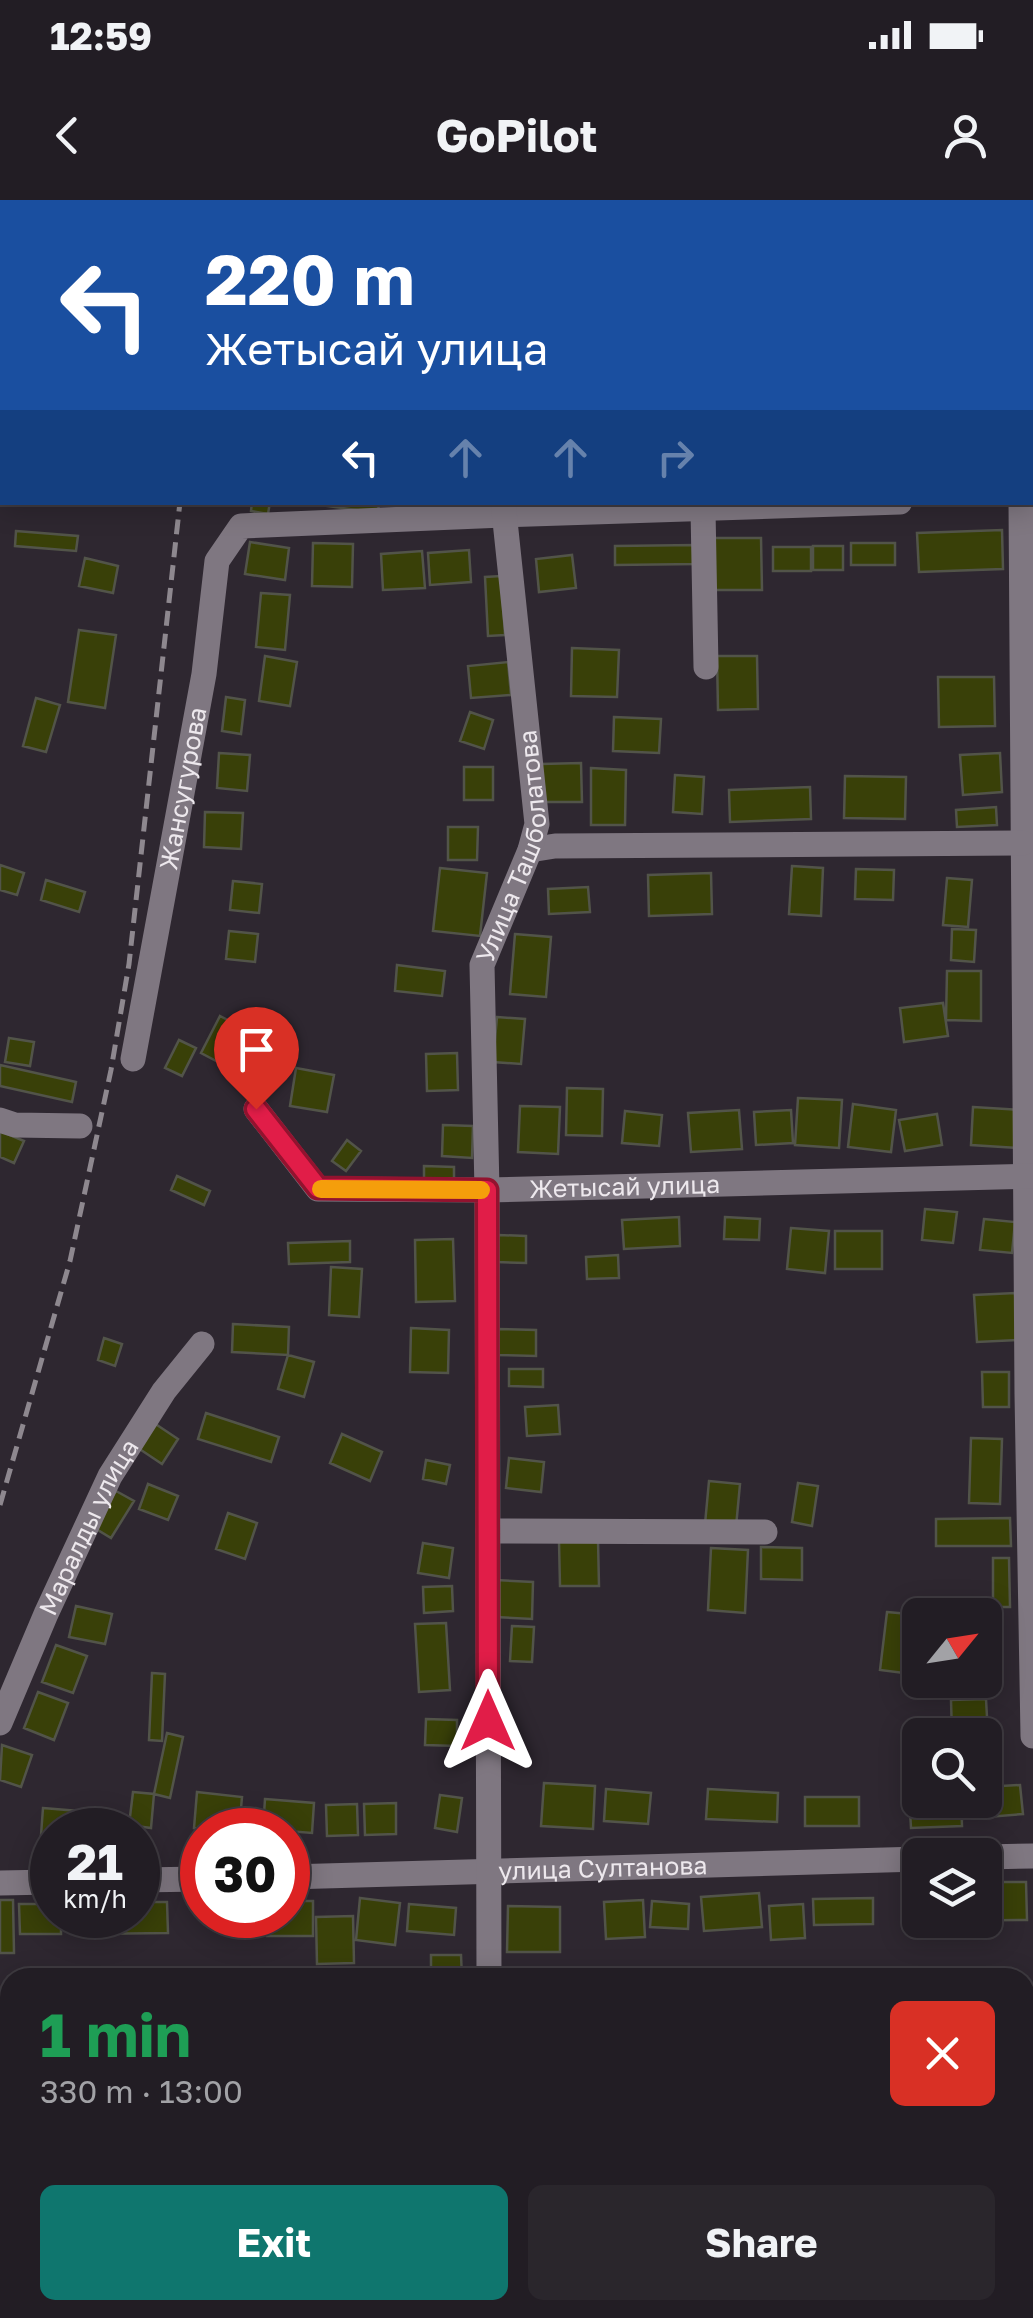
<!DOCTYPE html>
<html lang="en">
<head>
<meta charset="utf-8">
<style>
  :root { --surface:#221d24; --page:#2a262c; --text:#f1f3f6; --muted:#a2a2a6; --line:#3f3b41; --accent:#0f766e }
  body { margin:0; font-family:"Golos Text",sans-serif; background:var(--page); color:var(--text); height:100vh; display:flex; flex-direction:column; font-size:38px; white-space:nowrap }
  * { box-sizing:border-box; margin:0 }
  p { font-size:32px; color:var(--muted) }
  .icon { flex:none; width:55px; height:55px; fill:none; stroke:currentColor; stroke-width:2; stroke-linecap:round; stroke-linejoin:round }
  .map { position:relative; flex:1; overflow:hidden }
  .side { position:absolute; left:0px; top:1768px; width:1035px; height:352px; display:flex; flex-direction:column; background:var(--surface); border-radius:30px 30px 0 0; box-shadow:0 5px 25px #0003,0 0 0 2px var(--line) }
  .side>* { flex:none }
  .top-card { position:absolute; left:0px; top:0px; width:1035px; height:305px; box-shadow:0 5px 25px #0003,0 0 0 2px var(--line); background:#1a4fa0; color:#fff; overflow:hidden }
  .needle { width:65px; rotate:60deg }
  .controls { position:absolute; left:902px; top:1398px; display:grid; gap:20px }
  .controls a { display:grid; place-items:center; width:100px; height:100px; border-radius:15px; background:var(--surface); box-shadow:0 5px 25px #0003,0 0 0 2px var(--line); font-size:50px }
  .speed { position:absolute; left:30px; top:1608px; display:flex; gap:20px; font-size:50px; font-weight:700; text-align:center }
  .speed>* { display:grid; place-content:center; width:130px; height:130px; border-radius:50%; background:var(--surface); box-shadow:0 5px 25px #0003,0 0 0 2px var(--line); line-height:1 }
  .speed small { font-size:25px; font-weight:400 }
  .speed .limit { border:15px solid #d22; background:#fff; color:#111 }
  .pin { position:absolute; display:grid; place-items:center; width:85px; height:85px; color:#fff; margin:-102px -42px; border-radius:50% 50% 50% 0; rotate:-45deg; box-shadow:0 0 10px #0007 }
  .pin .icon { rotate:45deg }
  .me { position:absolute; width:110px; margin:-55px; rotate:0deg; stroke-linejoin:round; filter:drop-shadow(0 0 8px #0008) }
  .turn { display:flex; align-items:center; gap:35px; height:210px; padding:0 40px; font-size:45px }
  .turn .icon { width:130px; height:130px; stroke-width:2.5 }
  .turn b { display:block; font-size:70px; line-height:85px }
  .lanes { display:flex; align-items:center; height:95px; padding:0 40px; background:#0003; justify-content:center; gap:50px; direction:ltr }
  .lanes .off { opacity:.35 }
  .round { display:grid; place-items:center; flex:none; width:105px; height:105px; border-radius:15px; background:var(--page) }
  .headline { display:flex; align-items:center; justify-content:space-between; height:170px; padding:0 40px }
  h1 { font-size:60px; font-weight:700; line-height:75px; color:#1e9e55 }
  .button { display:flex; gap:20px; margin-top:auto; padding:20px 40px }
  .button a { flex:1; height:115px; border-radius:15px; background:var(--accent); color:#fff; font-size:40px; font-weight:700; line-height:115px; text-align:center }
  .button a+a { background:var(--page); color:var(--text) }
  .status { display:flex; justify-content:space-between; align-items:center; height:70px; padding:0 50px; background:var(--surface); direction:ltr }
  .status svg { height:28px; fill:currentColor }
  header { display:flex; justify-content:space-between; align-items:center; height:130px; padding:0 40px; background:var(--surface); font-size:45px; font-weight:700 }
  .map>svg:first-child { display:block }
</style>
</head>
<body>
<div class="status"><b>12:59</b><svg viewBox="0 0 49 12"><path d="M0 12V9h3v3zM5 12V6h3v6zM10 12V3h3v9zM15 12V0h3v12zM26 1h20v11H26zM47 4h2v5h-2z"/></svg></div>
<header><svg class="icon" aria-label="back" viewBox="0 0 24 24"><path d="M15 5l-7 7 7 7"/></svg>GoPilot<svg class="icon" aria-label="person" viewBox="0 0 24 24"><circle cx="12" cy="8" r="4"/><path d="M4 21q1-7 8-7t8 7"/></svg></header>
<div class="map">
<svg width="1033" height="2118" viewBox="0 0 1033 2118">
  <rect width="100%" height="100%" fill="#2e2730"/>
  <path fill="#394008" stroke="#525449" stroke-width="2.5" d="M252,302H270L268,314L251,311Z
    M299,302H379L378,313Z
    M1002,330L1003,369L919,372L917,333Z
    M16,331L78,336L76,351L15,346Z
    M713,338H761L762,390H714Z
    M250,342L289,348L285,380L245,374Z
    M313,343L353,344L352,387L312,386Z
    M851,343H895V365H851Z
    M696,345L697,364L615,365V346Z
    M813,346H843V370H813Z
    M773,347H811V371H773Z
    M469,350L471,382L430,385L428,353Z
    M422,351L425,388L383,390L381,354Z
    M572,355L576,388L539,392L536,359Z
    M85,358L118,366L113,393L79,386Z
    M501,376L505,435L488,436L485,377Z
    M261,393L290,395L285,450L256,447Z
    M79,430L116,435L105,508L68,502Z
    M572,448L619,450L617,497L571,496Z
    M265,456L297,462L290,506L259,501Z
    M717,456H757L758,509L718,510Z
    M508,462L511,495L471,498L468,466Z
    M938,477H994L995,526L939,527Z
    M226,497L245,500L241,534L222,531Z
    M36,498L60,505L46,552L23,546Z
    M470,512L493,520L484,549L460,541Z
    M614,517L661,519L659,553L613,551Z
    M219,553L250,555L247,591L217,588Z
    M1000,553L1002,592L963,595L960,555Z
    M581,563L582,602H542L541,564Z
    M464,567H493V600H464Z
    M591,568L626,570L625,625H591Z
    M675,575L704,577L702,614L673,612Z
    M845,576L906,577L905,619L844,618Z
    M810,587L811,619L730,622L729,590Z
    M996,607L997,625L957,627L956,610Z
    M205,612L243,613L241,649L204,647Z
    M448,627H478L477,660H448Z
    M0,665L24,673L17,695L0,690Z
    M792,666L823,668L821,716L789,714Z
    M440,668L487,673L480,736L433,731Z
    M856,669L894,670L893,700L855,699Z
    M711,673L712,714L649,716L648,675Z
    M947,678L972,680L968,727L943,725Z
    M46,680L85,692L79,712L41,700Z
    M233,681L262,684L259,713L230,710Z
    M588,687L590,712L549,714L548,689Z
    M952,729L976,730L974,762L951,760Z
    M229,731L258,734L255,762L226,759Z
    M515,734L551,737L546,797L510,794Z
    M397,765L445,771L442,796L395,791Z
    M947,771H981V821L946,820Z
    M943,803L948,836L904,842L900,808Z
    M220,816L281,848L262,885L201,853Z
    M497,817L525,819L521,864L493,862Z
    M9,838L34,842L30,866L5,862Z
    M179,840L196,848L182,876L165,868Z
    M457,853L458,890L427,891L426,854Z
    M0,865L76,882L72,902L0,886Z
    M296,868L334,875L327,912L290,906Z
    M567,888L603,889L602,936L566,935Z
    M798,898L842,900L839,948L795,945Z
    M853,904L896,910L891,952L848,947Z
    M520,906L560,907L558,954L518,952Z
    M973,907L1020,910L1018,948L971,945Z
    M739,910L742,949L691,952L688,913Z
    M791,910L793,943L756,945L754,912Z
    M625,911L662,915L659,946L622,943Z
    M937,914L942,945L905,951L899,920Z
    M443,925L473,926L472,958L442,956Z
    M0,931L24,941L14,963L0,957Z
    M347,940L361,951L346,971L332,961Z
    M424,966L454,967V979L424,978Z
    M177,976L210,991L204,1005L171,990Z
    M925,1009L957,1012L953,1043L922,1040Z
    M679,1017L680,1046L624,1049L622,1020Z
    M725,1017L760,1019L759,1040L724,1039Z
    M984,1019L1015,1022L1012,1053L980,1050Z
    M791,1028L829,1031L825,1073L787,1069Z
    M835,1031H882V1069H835Z
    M498,1035L526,1036V1063L497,1062Z
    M453,1039L455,1101L416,1102L415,1040Z
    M350,1041V1062L289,1064L288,1043Z
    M618,1055L619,1078L587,1079L586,1057Z
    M331,1067L362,1069L359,1117L329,1115Z
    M1015,1093L1018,1140L977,1142L974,1095Z
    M233,1124L289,1127L288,1155L232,1152Z
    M411,1128L449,1130L448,1173L410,1172Z
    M497,1129L536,1130V1156L496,1155Z
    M104,1138L122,1144L115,1166L98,1160Z
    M288,1155L314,1162L304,1197L278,1189Z
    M509,1169H543V1187L509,1186Z
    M982,1172H1009V1207H983Z
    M558,1205L560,1234L527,1236L525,1207Z
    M206,1213L279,1237L271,1262L198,1239Z
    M154,1223L178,1239L162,1264L138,1248Z
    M342,1234L382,1252L370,1281L330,1263Z
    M971,1238L1002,1239L1000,1304L969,1303Z
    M509,1258L544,1262L541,1292L506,1288Z
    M426,1260L450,1265L446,1284L423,1279Z
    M709,1281L740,1284L736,1327L705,1324Z
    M798,1283L818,1286L812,1326L792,1322Z
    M148,1284L178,1296L168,1320L139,1309Z
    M116,1291L134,1301L111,1338L93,1327Z
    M228,1313L257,1323L245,1359L216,1349Z
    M1010,1318L1011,1346H936V1319Z
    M598,1340L599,1386H560L559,1341Z
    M423,1343L453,1348L449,1378L418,1373Z
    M761,1347L802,1348V1380L761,1379Z
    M711,1348L748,1350L745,1413L708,1410Z
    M993,1358H1009L1010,1407H993Z
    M496,1380L533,1382L532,1419L495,1417Z
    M452,1386L453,1411L424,1413L423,1387Z
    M76,1406L112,1414L105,1444L69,1437Z
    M887,1412L920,1415V1475L880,1470Z
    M446,1423L450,1490L419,1492L415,1424Z
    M512,1426L534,1427L532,1462L510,1461Z
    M56,1445L87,1456L73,1493L42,1482Z
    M152,1473L165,1474L162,1541L149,1540Z
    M38,1492L68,1503L54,1540L24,1528Z
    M986,1499L988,1535H952L951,1500Z
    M426,1519L457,1520V1546L425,1545Z
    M167,1533L183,1537L170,1598L154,1594Z
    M2,1545L32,1555L21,1587L0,1580Z
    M544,1583L595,1586L593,1629L541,1626Z
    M1020,1585L1023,1614L963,1619L962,1600H985V1587Z
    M606,1589L651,1593L648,1624L604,1621Z
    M708,1589L778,1593L777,1622L706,1619Z
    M920,1591V1600H961L962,1626L911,1628L909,1592Z
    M133,1592L154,1594L151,1628L129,1625Z
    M197,1592L242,1597L239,1630L194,1628Z
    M440,1595L462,1598L457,1632L435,1628Z
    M805,1597H859V1626H805Z
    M265,1599L314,1603L312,1633L263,1629Z
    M396,1603V1634L365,1635L364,1604Z
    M357,1604L358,1635L327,1636L326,1605Z
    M43,1608L102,1613L101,1630H52V1636L41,1635Z
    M985,1682H1026L1027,1720L929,1721L985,1720Z
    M759,1693L762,1727L704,1731L701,1697Z
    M360,1698L400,1703L395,1745L356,1740Z
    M873,1698V1724L814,1725L813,1699Z
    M0,1700H13L14,1753H0Z
    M643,1700L645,1737L606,1739L604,1702Z
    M288,1701H313V1736H267V1715H288Z
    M652,1701L689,1704L688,1729L650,1727Z
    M138,1702H167L168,1733L83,1734V1715H138Z
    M19,1704H52V1715H61V1734H20Z
    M409,1704L456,1708L454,1735L407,1731Z
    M803,1704L805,1738L771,1740L769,1706Z
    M508,1706L560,1707V1752H507Z
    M222,1715H254V1722H222Z
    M353,1716L354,1763L317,1764L316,1717Z
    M431,1755H461L462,1778H431Z
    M553,1772V1778H502V1774Z
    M0,2053H10V2094H0Z
    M515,2110H550L551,2118H516Z
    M664,2110H691V2113L665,2115Z
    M719,2110H745L746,2118H720Z
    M833,2110H868L867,2118H833Z
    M452,2113V2118H367V2115Z"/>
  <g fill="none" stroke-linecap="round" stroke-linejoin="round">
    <g stroke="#7f7781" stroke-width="25">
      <path d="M488,0V2"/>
      <path d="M683,0L684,2"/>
      <path d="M1006,0V2"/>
      <path d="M1021,302L1027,1194L1033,1536"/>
      <path d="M703,310L706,467"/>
      <path d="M530,650L555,646L1023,643"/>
      <path id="s1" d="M133,859L204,474L217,361L241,326L503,315L900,302"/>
      <path id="s2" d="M256,909L318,989L487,990L1033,976"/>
      <path d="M0,920L15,925L80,926"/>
      <path d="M488,1331L765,1332"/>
      <path id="s3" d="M0,1523L46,1414L110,1276L164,1191L202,1144"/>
      <path d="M985,1657L1033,1656"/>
      <path id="s4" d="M288,1677L920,1659"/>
      <path d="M138,1680L202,1679"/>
      <path d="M0,1683L52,1682"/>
      <path id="s5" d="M489,1778L487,990L482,765L530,650L537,624L503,302"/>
      <path d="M28,2110H37"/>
      <path d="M494,2110V2118"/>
      <path d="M700,2110V2118"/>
    </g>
    <path stroke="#8e888f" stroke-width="5" stroke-dasharray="15 8" stroke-linecap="butt" d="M198,2V0
      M213,2L214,0
      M0,1305L70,1061L111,870L129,764L180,302"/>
  </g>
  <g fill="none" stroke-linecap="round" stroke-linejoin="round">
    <defs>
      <path id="route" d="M256,909L318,988L487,990L488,1521"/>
    </defs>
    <use href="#route" stroke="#92132f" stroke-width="25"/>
    <use href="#route" stroke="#e11d48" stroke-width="18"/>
    <path stroke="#f59e0b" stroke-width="18" d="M321,989L481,990"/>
  </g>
  <g text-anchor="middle" stroke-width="10" stroke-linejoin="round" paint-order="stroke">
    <g font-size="25" fill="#ede8ed" stroke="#2e2730">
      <text dy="9" stroke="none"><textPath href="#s1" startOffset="275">Жансугурова</textPath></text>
      <text dy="9" stroke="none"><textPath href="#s5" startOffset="1138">Улица Ташболатова</textPath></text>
      <text dy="9" stroke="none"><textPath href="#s2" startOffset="408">Жетысай улица</textPath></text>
      <text dy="9" stroke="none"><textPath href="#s3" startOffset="215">Маралды улица</textPath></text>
      <text dy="9" stroke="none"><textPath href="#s4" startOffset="315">улица Султанова</textPath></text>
    </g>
  </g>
</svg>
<div class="controls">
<a><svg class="needle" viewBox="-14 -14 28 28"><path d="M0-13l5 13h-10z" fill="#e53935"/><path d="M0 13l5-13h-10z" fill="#a2a2a6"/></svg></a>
<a><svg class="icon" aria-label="search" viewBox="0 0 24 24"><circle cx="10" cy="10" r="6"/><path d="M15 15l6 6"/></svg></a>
<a><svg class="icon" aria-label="layers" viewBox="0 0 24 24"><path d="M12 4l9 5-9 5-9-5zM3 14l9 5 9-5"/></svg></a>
</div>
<div class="speed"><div>21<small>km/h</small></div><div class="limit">30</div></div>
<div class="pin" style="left:256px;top:909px;background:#d93025"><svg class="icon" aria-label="arrive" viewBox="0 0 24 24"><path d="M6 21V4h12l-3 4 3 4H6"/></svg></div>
<svg class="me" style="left:488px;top:1521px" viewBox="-20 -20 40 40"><path d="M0-17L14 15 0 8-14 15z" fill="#e11d48" stroke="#fff" stroke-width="4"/></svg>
<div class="top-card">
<div class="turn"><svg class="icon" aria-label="left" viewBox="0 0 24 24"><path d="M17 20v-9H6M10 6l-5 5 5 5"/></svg><div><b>220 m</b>Жетысай улица</div></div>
<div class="lanes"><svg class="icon" aria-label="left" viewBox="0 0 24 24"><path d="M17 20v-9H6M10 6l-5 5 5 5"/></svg><svg class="icon off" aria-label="ahead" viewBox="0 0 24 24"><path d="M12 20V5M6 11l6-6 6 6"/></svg><svg class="icon off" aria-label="ahead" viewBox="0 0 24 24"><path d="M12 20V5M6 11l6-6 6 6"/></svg><svg class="icon off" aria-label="right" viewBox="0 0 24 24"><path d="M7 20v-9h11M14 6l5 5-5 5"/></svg></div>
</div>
<section class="side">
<div class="headline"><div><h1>1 min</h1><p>330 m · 13:00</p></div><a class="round" style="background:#d93025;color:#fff"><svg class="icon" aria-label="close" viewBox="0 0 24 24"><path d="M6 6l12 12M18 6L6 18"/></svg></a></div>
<div class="button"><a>Exit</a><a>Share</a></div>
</section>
</div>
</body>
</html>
